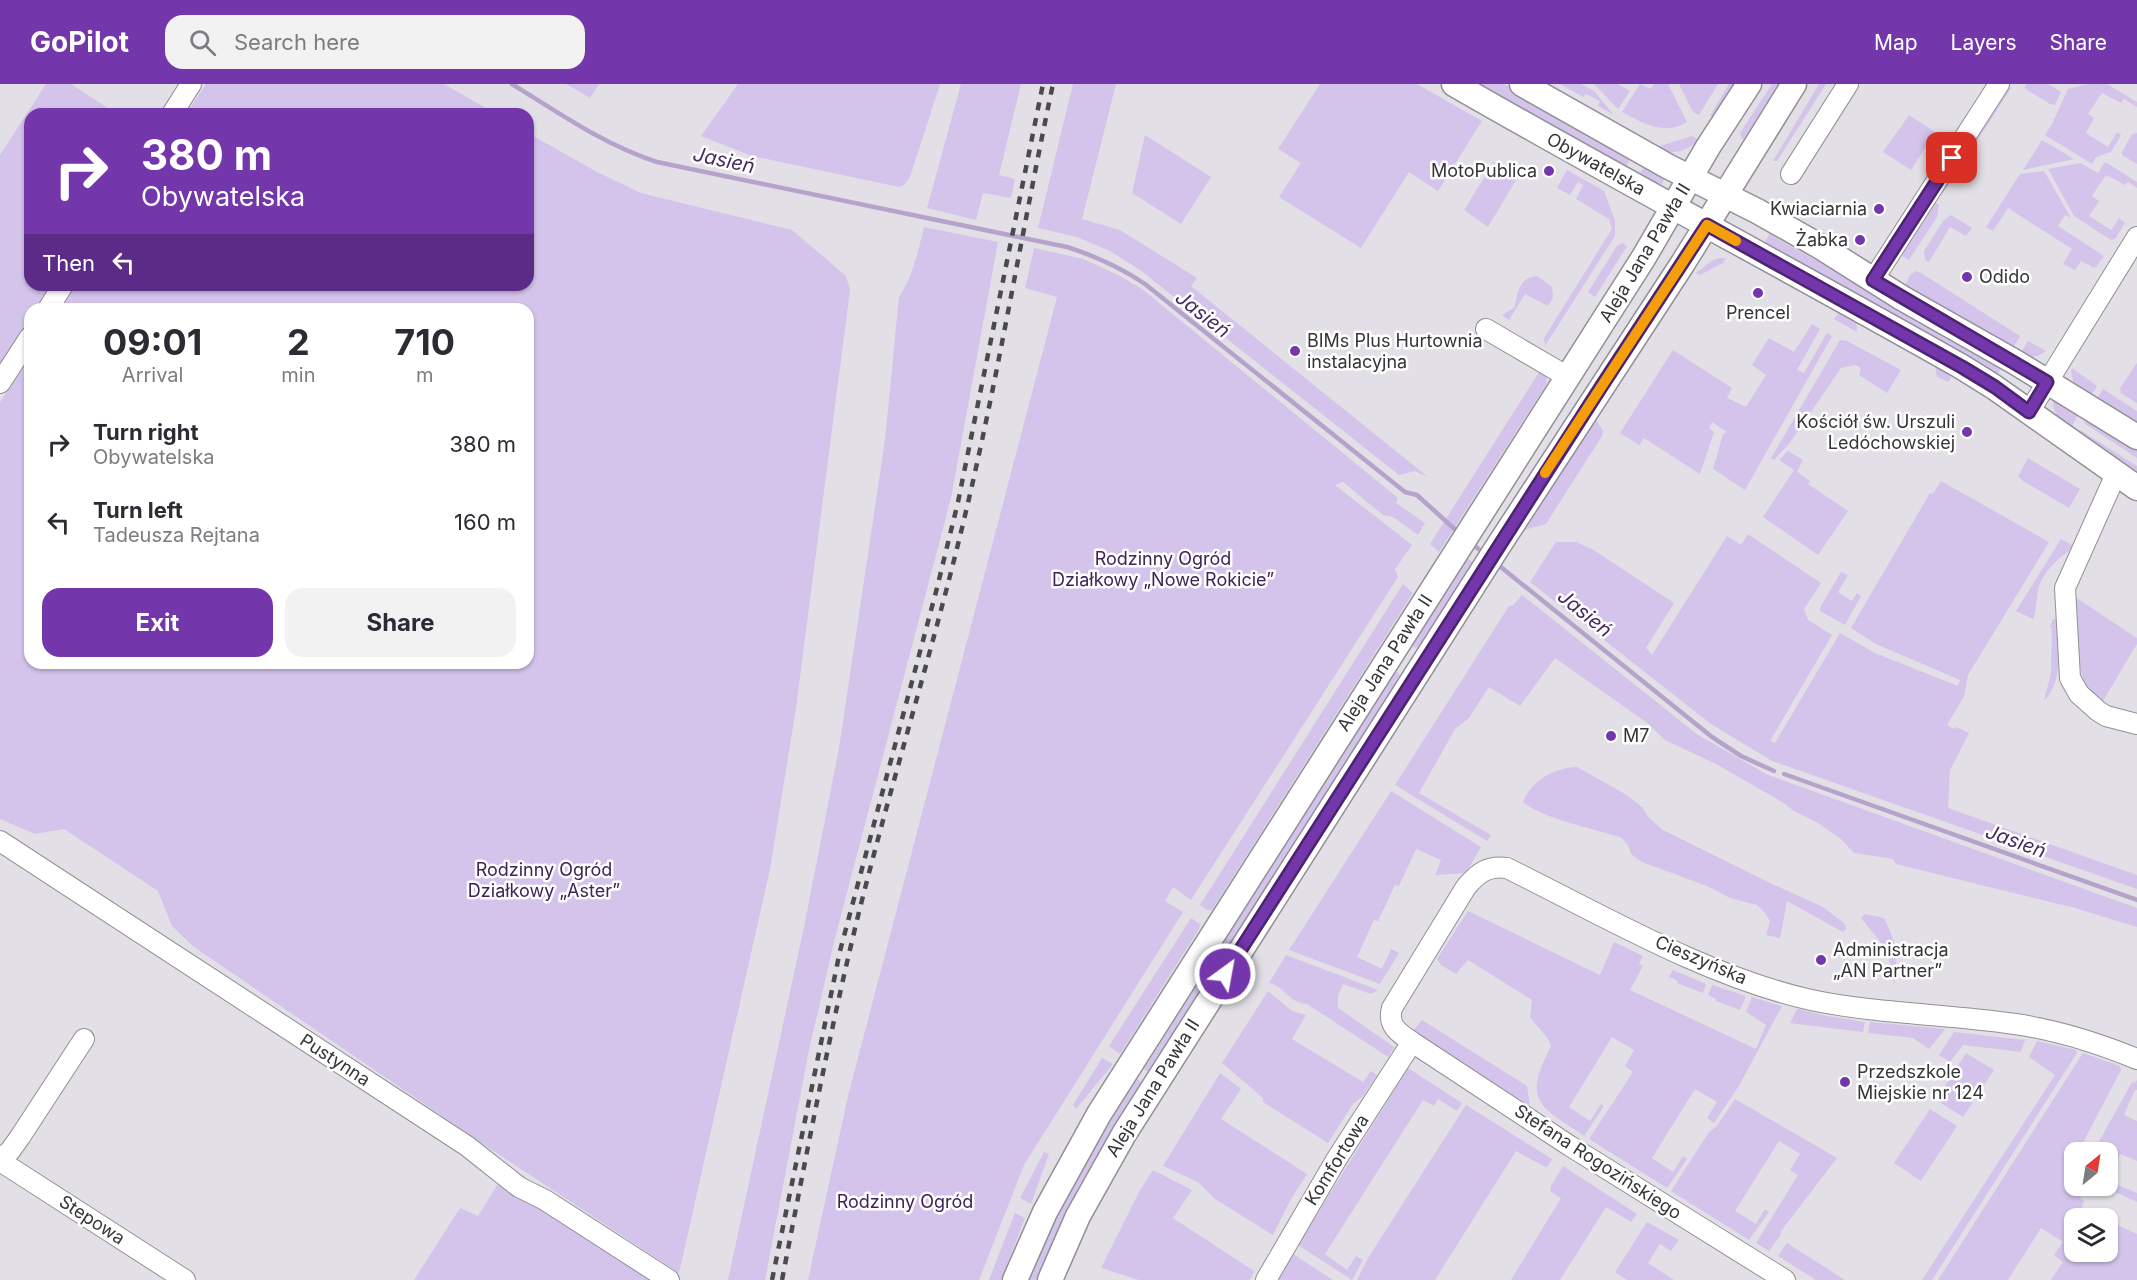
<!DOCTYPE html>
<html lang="en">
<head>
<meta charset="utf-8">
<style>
  :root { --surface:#fff; --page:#f2f2f3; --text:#2b2b33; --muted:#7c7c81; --accent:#7336ab }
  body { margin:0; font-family:Inter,sans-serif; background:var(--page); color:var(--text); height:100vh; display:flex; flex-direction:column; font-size:22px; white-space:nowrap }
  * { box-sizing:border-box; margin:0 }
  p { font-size:20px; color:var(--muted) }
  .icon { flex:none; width:33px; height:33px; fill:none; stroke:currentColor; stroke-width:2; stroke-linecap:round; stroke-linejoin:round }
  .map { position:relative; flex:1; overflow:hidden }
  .details { position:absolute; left:24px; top:219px; width:510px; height:366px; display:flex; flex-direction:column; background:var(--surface); border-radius:18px; box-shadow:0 2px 4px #0004 }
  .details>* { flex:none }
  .top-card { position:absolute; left:24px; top:24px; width:510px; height:183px; border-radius:18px; box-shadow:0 2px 4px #0004; background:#7336ab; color:#fff; overflow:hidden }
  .needle { width:39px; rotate:30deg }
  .tools { position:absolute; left:2064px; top:1058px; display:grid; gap:12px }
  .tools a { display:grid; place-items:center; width:54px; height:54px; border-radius:12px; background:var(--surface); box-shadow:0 2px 4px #0004; font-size:30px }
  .pin { position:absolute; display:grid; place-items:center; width:51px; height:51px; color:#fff; margin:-26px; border-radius:12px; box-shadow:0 3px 9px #0006 }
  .me { position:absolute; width:66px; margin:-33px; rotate:32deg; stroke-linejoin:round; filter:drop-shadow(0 0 4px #0008) }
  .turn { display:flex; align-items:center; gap:21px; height:126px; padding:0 18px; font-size:27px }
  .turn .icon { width:78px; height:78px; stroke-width:2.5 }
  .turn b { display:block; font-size:42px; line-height:51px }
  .then { display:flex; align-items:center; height:57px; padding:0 18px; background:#0003; gap:12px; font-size:22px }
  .eta { display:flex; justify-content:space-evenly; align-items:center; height:102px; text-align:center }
  .eta b { font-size:36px; font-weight:700; line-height:42px }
  .primary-button { display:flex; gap:12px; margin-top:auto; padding:12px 18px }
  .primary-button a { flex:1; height:69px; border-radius:18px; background:var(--accent); color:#fff; font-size:24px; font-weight:700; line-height:69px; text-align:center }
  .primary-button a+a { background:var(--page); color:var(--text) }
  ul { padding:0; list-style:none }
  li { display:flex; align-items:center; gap:18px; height:78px; padding:0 18px }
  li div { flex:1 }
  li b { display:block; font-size:22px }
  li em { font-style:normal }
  header { display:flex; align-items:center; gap:36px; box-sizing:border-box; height:84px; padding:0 30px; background:var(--accent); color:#fff }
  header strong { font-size:28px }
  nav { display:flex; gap:33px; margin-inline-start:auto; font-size:21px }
  .search { width:420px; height:54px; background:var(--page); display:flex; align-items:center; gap:15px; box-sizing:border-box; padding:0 21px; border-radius:18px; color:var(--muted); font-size:22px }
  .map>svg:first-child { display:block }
</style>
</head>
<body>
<header>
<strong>GoPilot</strong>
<div class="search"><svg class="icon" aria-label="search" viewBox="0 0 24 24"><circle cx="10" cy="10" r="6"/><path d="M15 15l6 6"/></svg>Search here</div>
<nav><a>Map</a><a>Layers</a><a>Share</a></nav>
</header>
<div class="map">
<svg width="2137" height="1196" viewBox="0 0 2137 1196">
  <rect width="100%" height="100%" fill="#e2e0e6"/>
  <path fill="#d4c3eb" d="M46,0H71L117,30H30V201H53L38,225H30V237L0,284V71Z
    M206,0H444L496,30H186Z
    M566,0H599L590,14Z
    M738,0H940L910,93L904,101L899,103L752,72L701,52Z
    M961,0H1021L999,91L1015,95L1011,114L983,109L976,136L927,124Z
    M1073,0H1116L1082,135L1120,146L1197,194L1191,202L1428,393L1415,387L1399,391L1140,186L1110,167L1077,153L1038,144Z
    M1320,0H1417L1482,37L1438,107L1409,88L1361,164L1279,113L1301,79L1278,65Z
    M1479,0H1504L1632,72L1625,84Z
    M1560,0H1581L1594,7L1614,31L1598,22L1600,17L1586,10L1583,13Z
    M1594,0H1618L1630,7L1618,25Z
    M1640,0L1651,5L1654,0H1668L1687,38C1665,52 1643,39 1622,28Z
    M1679,0H1718L1699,31L1693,28Z
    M1729,0H1735L1714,33L1710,32Z
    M1772,0H1778L1743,56L1740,49Z
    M1819,0H1826L1777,77H1773Z
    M2027,0H2048L2061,8L2055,21L2050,20L2024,4Z
    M2088,0H2107L2137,18V23L2124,15L2121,19L2102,9L2088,30L2094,34L2086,49L2108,63L2117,48L2121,51L2111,68L2096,73L2092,80L2045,51L2053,38L2068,5Z
    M2012,3L1941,112L1936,109L2003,5Z
    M1909,31L1935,48L1911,86L1883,68Z
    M528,49L597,88L641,109L792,146L846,192L850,206L796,624L770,785L679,1189L489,1064L194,863L172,842L158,807L64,745L35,750L0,735V318L30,271V579H528V225H60L76,201H528Z
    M2137,49V80L2122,71V68L2132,50Z
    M1145,51L1211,93L1181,140L1132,109Z
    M1692,52L1699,56C1689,66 1668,74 1657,63Z
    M2042,56L2074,75L2023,86Z
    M1494,78L1518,93L1488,143L1464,126Z
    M2080,79L2098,89L2104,79H2107L2137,98V104L2128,98L2125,101L2106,91L2092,112L2099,117L2089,132L2111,146L2119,134L2125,139L2115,155L2111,156L2074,132L2048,85Z
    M1645,80L1665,92L1663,99C1654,103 1646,96 1639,92Z
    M1567,86L1604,107L1615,137V152L1545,262L1544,254L1612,145L1609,135L1576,115L1583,101L1578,98L1570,111L1557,104Z
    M2044,87L2071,134L2065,131L2058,142L2104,172L2096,183L2094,184L2081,177L2075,186L2063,180L2072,165L2008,124L1993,147L1986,143L2020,90Z
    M1932,116L1939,121L1937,133L1909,176L1897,169Z
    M1951,131L1972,144L1966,152L1950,143L1929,178L1925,176L1924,167L1943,137Z
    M924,143L998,158L951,414L835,854L809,966L765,1196H728L804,843L839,664L885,356L899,213C913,192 918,167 924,143Z
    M1769,150L2003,281L1997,291L1763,162Z
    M1622,159L1627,162L1595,213L1588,208L1617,162Z
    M1034,164L1083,175L1118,191L1142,205L1398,414L1396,419L1425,439L1418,451L1393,433L1383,431L1343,398L1335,401L1412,461L1395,485L1398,493L1191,816L1173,803L1165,817L1183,828L1024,1081L979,1196H808L848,1012L1057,213L1025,204Z
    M1720,174H1726L1723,179L1700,191L1696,189L1713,176Z
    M1916,187L1921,189L2020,252L2012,266L1907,205L1905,201L1910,191Z
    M1537,192L1552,203L1553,214L1548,222L1525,210L1509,236L1502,231L1514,224C1519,210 1516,195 1537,192Z
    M1840,227L1856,232L1857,248L1834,235Z
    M1812,240L1820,245L1797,286L1804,289L1827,249L1832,252L1745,406L1713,385L1723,350L1727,348L1712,338L1709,344L1714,348L1700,390L1644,354L1639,361L1620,349L1673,266L1732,304L1727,314L1746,323L1766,291L1752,281L1769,254L1794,268Z
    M1840,256L1847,257L1901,286L1887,309L1859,291L1861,284L1855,281L1841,284L1789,360L1774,376L1771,374Z
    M2028,257L2046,267C2036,274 2031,274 2020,270Z
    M1935,278L1944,283L1951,294L1949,298L1937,293Z
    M2137,279V319L2121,309L2120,304Z
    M2072,284L2097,302L2090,313C2079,305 2069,299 2072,284Z
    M1541,285L1547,292L1546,301L1439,468L1430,460Z
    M2103,305L2137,327V343L2096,316Z
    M2053,312L2080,327L2070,346C2059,337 2051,327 2053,312Z
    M2088,332L2137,363V374L2084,339Z
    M1596,335L1603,347L1602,352L1546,440L1524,446Z
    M2080,346L2137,382V391L2077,350Z
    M1788,367L1803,376L1797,388L1810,397L1808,400L1848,427L1818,471L1763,433L1794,386L1779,376Z
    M2028,374L2080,405L2069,424L2023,397L2018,392Z
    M1941,397L2049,458L1968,591L1964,612L1947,641L1954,645L1956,643L1969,649L1950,686L1948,724L2137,791V805L1772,677L1711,640L1530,498L1556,458H1576L1592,465L1674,519L1646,564L1652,571L1727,452L1741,461L1748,450L1821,499L1804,525L1808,536L1832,551L1770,657L1775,659L1840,549L1875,569L1958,602L1960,596L1876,560L1851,544L1930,409L1933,410Z
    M2061,455L2075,463C2060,472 2042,488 2038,506C2036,517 2037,525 2033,535L2016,527Z
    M1467,474L1474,479L1419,563L1413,564V559Z
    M1841,488L1848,491L1838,508L1852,517L1857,509L1861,512L1845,541L1820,527L1821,522Z
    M1403,500L1413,509L1212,826H1207L1200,821Z
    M1522,511L1698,651L1768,691L2137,824V843L2075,824L1896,780L1893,775L1854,769L1841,755L1818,739L1794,727L1782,718L1716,680L1665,656L1646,638L1555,574L1520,622L1489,603L1469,634L1455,645L1419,709L1491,751L1487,757L1395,701L1509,522L1513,521Z
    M2075,513L2137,554V560L2103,617C2096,613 2090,609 2086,601C2076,582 2077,536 2075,513Z
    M2053,535H2056C2057,562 2065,596 2044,617L2051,589L2052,545L2050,543Z
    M1398,588L1400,592L1148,988L1144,985L1394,589Z
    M1577,683L1625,710L1642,723L1649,734L1663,746L1766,797L1823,823L1845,840L1846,845L1843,848L1787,817L1780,854L1766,851L1770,837L1765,829L1757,821L1730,814L1707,802L1642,778L1631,770L1628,761L1622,754C1596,745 1542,735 1523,718C1532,696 1554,684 1577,683Z
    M1391,707L1481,763L1466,789L1435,791L1441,776L1416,765L1399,802L1395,801L1378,837L1374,836L1357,873L1382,885L1391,865L1399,869L1380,900L1289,866Z
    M1468,827L1600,891L1614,858L1643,872L1639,880L1643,882L1630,906L1756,965L1766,941L1746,928L1752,913L1782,922L1740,1000L1714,1039L1707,1034L1717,1018L1695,1005L1652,1074L1673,1088L1683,1072L1687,1075L1667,1104L1589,1055L1633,988L1625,982L1634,966L1612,953L1569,1023L1590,1037L1601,1020L1604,1022L1584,1052C1539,1021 1522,1018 1551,962L1548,955L1530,933L1532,916L1468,876L1456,890L1441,881L1437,875Z
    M1865,830L1884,834C1898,862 1898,871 1894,902C1889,865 1884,862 1861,834Z
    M1191,834L1200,840L1199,845L1120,970L1109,962Z
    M1286,871L1378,906L1371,910L1343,900L1338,912V924L1394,963L1388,973L1307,920C1288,919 1285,902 1269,899Z
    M1673,886L1706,900L1703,909L1677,899L1678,897L1669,893Z
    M1712,901L1746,912L1740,926L1716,917V915L1708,911Z
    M1268,907L1292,927L1306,931L1292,955L1363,998L1371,987L1377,991L1363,1012L1353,1020L1328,1059L1263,1018V1014L1222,979Z
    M1797,925L1827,932L1865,938L1863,948L1790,939Z
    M1422,936L1527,1002L1530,1022L1412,948Z
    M1870,938L1945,945L1929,965L1913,954L1868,949Z
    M1954,948L2025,956L2021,968L1963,961L1950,978L1939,971Z
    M2037,957L2076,966L2077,969L1932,1196H1922L2055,991L2029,973Z
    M1966,969L1994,986L1963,1033L1936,1016Z
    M2083,969L2120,982L2121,986L2078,1068H2074L2073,1079L2074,1080V1101H2085L2080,1114L2084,1117L2081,1125L2102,1134H2074V1167H2108V1137L2137,1150V1196H2051L2063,1178L2054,1171L2063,1158L2041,1144L2008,1196H1938Z
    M1102,974L1113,980L1076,1025L1073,1021Z
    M1408,984L1462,1019L1457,1027L1438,1015L1434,1022L1423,1016L1325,1170L1347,1186L1356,1172L1363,1176L1352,1196L1298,1161Z
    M1220,989L1241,1005L1221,1035L1307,1090L1291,1115L1273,1151L1215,1115L1198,1098L1163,1082Z
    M1137,995L1142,998L1079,1102L1036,1196H1029C1057,1125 1095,1059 1137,995Z
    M2137,996V1006H2135L2124,1031L2137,1037V1077L2120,1070L2113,1084L2108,1082V1068H2096L2097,1061L2132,998L2134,999Z
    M1735,1015L1837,1074L1781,1147L1780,1152L1769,1167L1756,1159L1798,1091L1790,1086L1800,1070L1779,1057L1735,1127L1756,1140L1765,1125L1769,1128L1749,1156L1671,1107L1709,1048L1717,1042Z
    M1466,1021L1552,1075L1548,1082L1545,1083L1516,1067L1435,1196H1357L1368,1174Z
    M1930,1025L1957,1042L1921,1097L1894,1079Z
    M1044,1068L1049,1070L1031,1120L1020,1114Z
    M1563,1082L1637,1130L1631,1138L1606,1123L1560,1196H1511L1561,1114L1550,1107L1551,1102Z
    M1153,1086L1192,1106L1173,1134L1254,1187L1250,1196H1139L1101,1184L1139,1108Z
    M501,1095L655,1196H414L460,1124L478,1132Z
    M2118,1101L2137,1109V1118L2115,1108Z
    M1015,1129L1025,1134L1001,1196H989Z
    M1647,1138L1679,1156L1671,1167L1660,1160L1648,1179L1674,1196H1627L1615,1188Z
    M1787,1159L1845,1196H1816L1778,1172Z
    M1293,1170L1333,1196H1276Z"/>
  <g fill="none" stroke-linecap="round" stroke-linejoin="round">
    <path stroke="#b5a3cc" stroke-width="4.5" d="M512,0C559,29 604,61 657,78L1067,163C1095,172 1120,183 1145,200L1405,408L1417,411L1460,450
      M1471,459L1486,471
      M1497,480L1712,653L1741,672L1774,687
      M1784,690L2137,816"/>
    <defs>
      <path id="minor" d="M172,30L191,0
        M1791,90L1848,0
        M1873,196L1999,0
        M48,225L63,201
        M1486,245L1568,293
        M0,299L30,253
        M2029,328L2137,153
        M2116,390L2065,504L2070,594L2079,610L2098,627L2106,632L2137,640
        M0,757L467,1062L519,1103L545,1116L669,1196
        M0,1075L10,1067L20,1053L84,955
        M0,1077L185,1196
        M1266,1196L1336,1076L1412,958
        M1785,1196L1570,1062L1412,958C1399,949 1387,942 1392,924L1466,803C1478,789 1488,781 1507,784C1602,831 1708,893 1811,916C1878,930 1947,930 2015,940C2057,946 2098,959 2137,975"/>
      <path id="major" d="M1454,0C1622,97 1793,187 1962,283L1994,303L2137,404
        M1522,0L1669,83L1757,127L1821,163L1902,214L2015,278L2137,353
        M1015,1196L1045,1128L1099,1030L1644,173L1708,63L1749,0
        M1050,1196L1078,1132L1124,1050L1497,464L1683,179L1794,0"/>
    </defs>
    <use href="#minor" stroke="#928f96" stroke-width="22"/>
    <use href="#major" stroke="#928f96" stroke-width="27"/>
    <use href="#minor" stroke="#fff" stroke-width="20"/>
    <use href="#major" stroke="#fff" stroke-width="24"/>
    <path stroke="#4a494d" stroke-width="4.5" stroke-dasharray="8 8" stroke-linecap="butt" d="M772,1196L840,867L937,504L958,418L1043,0
      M782,1196C806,1073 829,950 859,828C893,692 935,559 967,423C1000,283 1023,141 1053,0"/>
  </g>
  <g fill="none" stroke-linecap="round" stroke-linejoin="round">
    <defs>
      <path id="route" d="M1225,890L1601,303L1707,141L1962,283L1995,303L2029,328L2047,298L1873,196L1952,74"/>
    </defs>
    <use href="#route" stroke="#4b236f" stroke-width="15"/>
    <use href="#route" stroke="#7336ab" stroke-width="10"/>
    <path stroke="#f59e0b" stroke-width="10" d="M1545,389L1707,141L1736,157"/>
  </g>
  <g fill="#7336ab" stroke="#fff" stroke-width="2">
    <circle cx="1549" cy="87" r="6"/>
    <circle cx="1879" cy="125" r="6"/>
    <circle cx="1860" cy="156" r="6"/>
    <circle cx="1967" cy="193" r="6"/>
    <circle cx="1758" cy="209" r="6"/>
    <circle cx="1295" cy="267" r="6"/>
    <circle cx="1967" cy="348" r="6"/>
    <circle cx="1611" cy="652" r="6"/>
    <circle cx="1821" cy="876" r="6"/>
    <circle cx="1845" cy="998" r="6"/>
  </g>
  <g text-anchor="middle" stroke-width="5" stroke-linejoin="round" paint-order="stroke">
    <g font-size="18" fill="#353437" stroke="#fff">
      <text transform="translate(1596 80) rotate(29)" y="6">Obywatelska</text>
      <text transform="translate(1645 169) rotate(-59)" y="6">Aleja Jana Pawła II</text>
      <text transform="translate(1385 579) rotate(-57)" y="6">Aleja Jana Pawła II</text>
      <text transform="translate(1701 876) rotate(23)" y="6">Cieszyńska</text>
      <text transform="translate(335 976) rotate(33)" y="6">Pustynna</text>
      <text transform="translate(1153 1004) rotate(-58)" y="6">Aleja Jana Pawła II</text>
      <text transform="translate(1337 1076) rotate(-58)" y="6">Komfortowa</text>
      <text transform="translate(1598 1078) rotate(33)" y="6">Stefana Rogozińskiego</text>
      <text transform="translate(92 1136) rotate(33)" y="6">Stepowa</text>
    </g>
    <g font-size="18" fill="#353437" stroke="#fff" text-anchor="start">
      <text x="1537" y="93" text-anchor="end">MotoPublica</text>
      <text x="1867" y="131" text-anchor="end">Kwiaciarnia</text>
      <text x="1848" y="162" text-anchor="end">Żabka</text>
      <text x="1979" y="199">Odido</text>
      <text x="1758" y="235" text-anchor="middle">Prencel</text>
      <text x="1307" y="263">BIMs Plus Hurtownia<tspan x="1307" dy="21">instalacyjna</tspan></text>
      <text x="1955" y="344" text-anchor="end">Kościół św. Urszuli<tspan x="1955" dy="21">Ledóchowskiej</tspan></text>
      <text x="1623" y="658">M7</text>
      <text x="1833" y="872">Administracja<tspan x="1833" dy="21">„AN Partner”</tspan></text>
      <text x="1857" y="994">Przedszkole<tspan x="1857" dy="21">Miejskie nr 124</tspan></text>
    </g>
    <g font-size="18" fill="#3d2457" stroke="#fff">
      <text x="1163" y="481">Rodzinny Ogród<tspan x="1163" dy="21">Działkowy „Nowe Rokicie”</tspan></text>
      <text x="544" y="792">Rodzinny Ogród<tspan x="544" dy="21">Działkowy „Aster”</tspan></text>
      <text x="905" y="1124">Rodzinny Ogród</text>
    </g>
    <g font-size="20" font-style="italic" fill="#462d61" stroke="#fff">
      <text transform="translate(724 76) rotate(12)" y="7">Jasień</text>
      <text transform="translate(1203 230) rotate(38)" y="7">Jasień</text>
      <text transform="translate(1585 529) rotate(39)" y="7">Jasień</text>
      <text transform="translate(2016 757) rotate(20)" y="7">Jasień</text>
    </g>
  </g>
</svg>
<div class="tools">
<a><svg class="needle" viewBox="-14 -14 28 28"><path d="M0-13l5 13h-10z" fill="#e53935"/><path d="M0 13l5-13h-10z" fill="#7c7c81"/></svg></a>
<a><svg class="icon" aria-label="layers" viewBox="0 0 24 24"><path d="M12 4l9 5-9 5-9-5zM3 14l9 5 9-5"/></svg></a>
</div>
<div class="pin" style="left:1952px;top:74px;background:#d93025"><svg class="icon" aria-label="arrive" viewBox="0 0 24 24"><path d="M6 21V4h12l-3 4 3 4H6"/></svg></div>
<svg class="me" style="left:1225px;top:890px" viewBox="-20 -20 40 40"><circle r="17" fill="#7336ab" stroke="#fff" stroke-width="3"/><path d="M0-11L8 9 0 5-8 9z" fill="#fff"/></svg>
<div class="top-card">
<div class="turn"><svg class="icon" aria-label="right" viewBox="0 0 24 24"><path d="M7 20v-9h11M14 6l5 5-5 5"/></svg><div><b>380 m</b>Obywatelska</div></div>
<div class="then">Then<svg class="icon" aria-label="left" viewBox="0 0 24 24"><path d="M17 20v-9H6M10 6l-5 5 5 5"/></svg></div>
</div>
<section class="details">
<div class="eta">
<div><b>09:01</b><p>Arrival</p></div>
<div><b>2</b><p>min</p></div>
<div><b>710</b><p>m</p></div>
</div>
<ul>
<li><svg class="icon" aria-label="right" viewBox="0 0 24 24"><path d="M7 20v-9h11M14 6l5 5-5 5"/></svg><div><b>Turn right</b><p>Obywatelska</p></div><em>380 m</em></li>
<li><svg class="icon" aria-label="left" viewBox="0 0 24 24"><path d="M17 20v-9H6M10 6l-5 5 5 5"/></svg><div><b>Turn left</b><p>Tadeusza Rejtana</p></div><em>160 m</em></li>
</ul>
<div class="primary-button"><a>Exit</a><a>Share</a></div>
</section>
</div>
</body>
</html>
